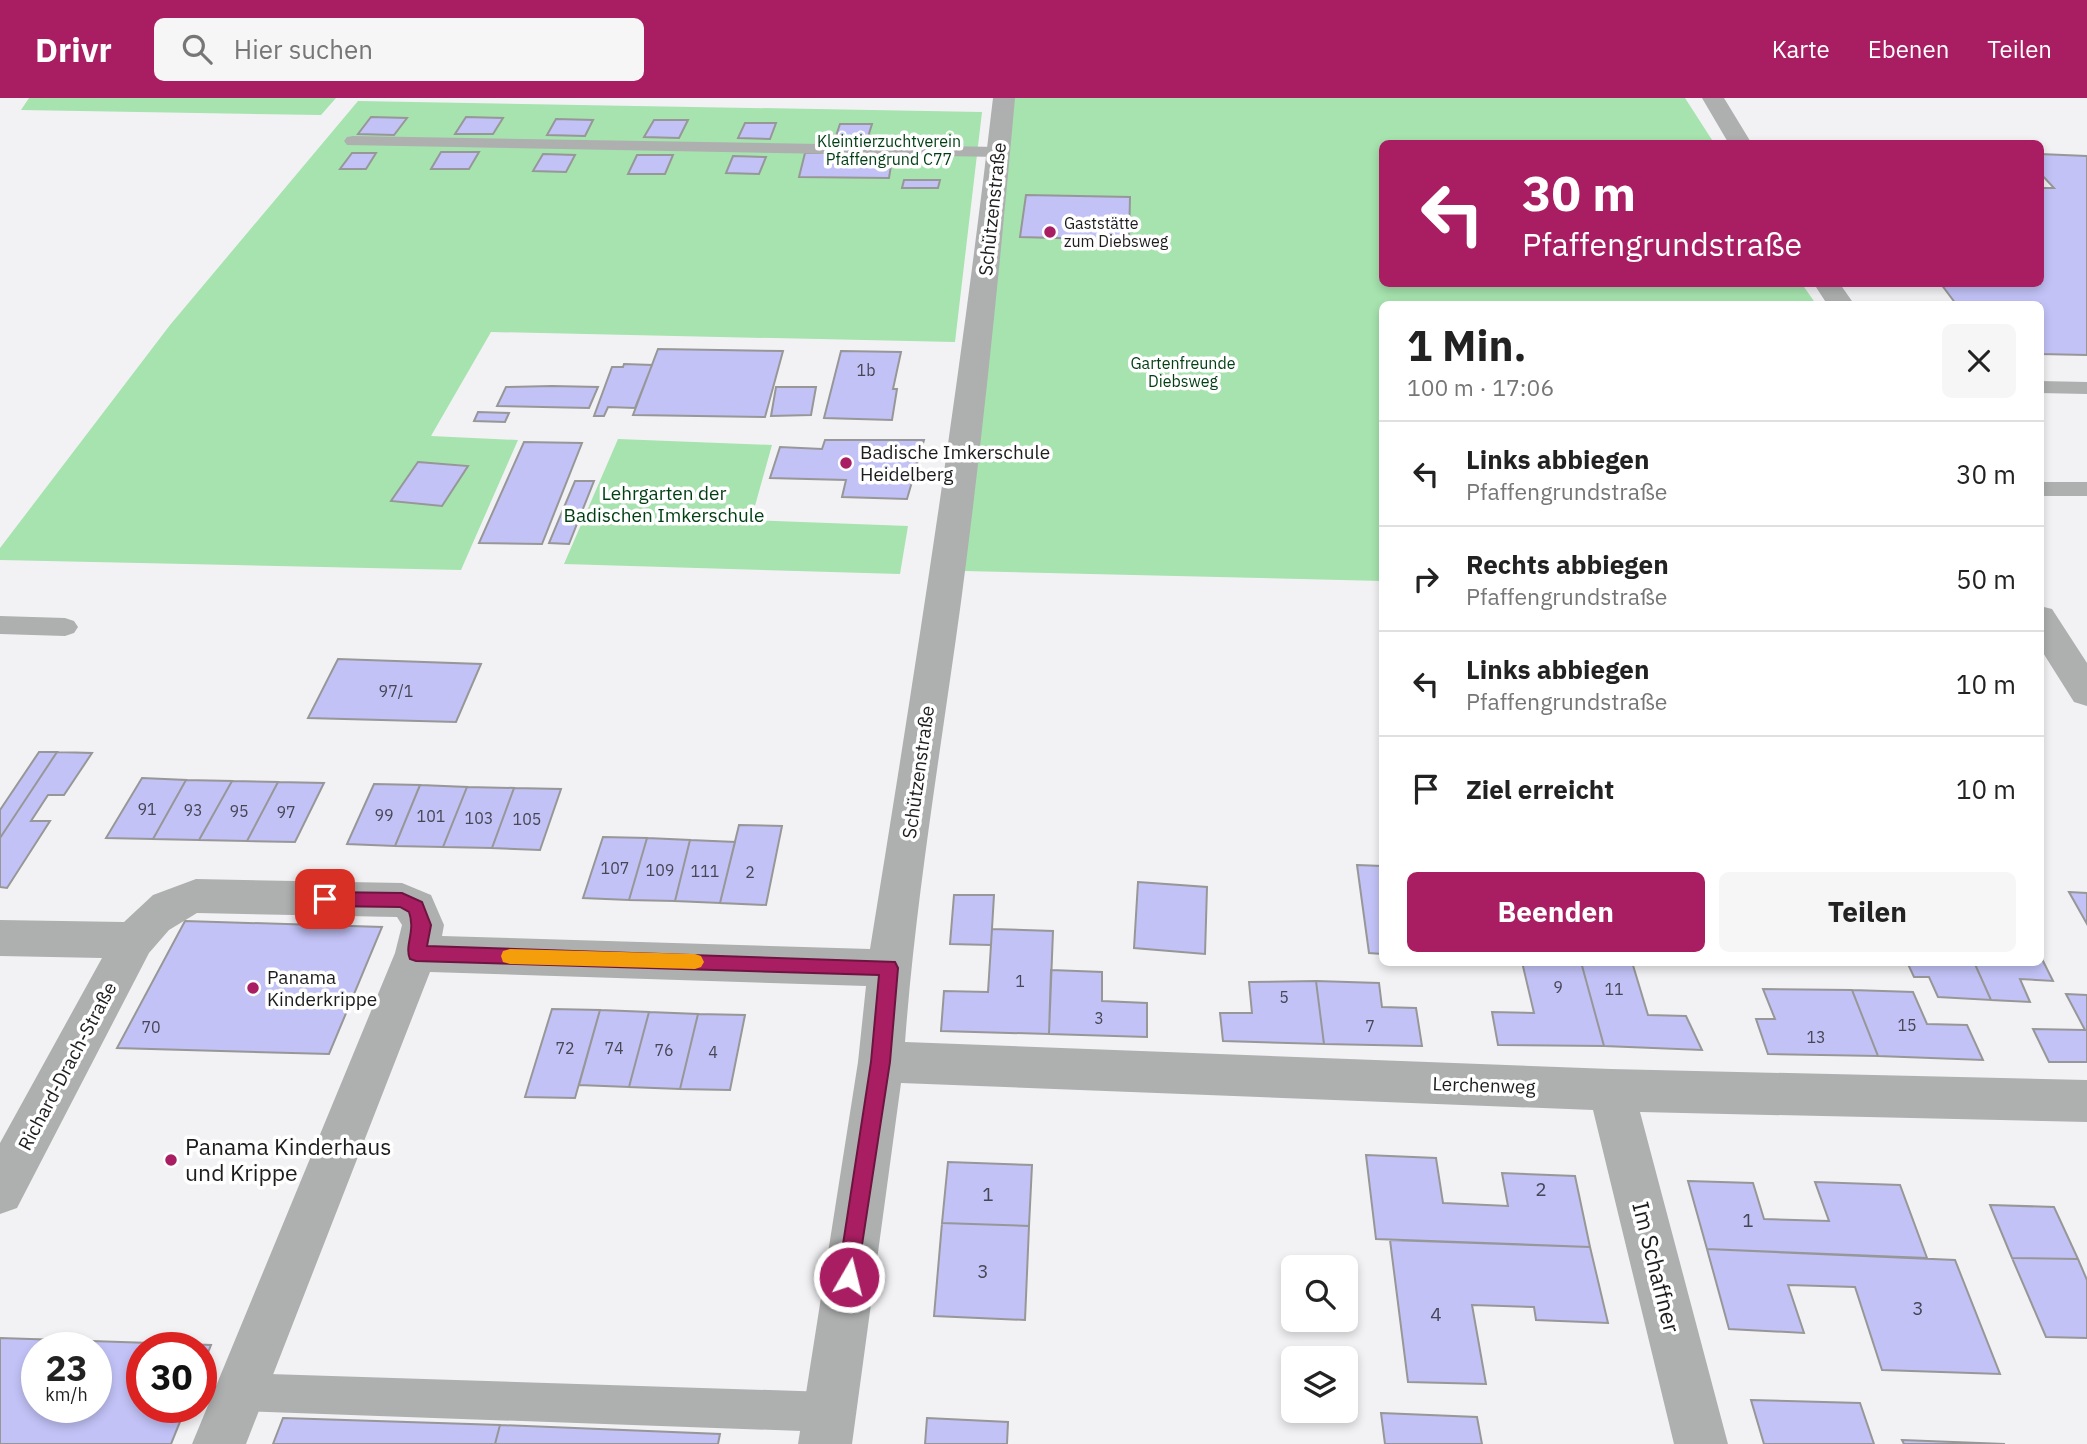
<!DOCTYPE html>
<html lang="de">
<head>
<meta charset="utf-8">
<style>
  :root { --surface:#fff; --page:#f6f6f6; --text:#222; --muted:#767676; --line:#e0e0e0; --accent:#a91e62 }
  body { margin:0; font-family:"IBM Plex Sans",sans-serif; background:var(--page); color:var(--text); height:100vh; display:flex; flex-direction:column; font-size:26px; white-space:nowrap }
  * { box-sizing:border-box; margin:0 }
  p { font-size:23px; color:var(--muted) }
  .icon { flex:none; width:38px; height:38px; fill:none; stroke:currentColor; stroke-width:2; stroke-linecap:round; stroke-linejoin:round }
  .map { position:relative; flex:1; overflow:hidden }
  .panel { position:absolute; left:1379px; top:203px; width:665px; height:665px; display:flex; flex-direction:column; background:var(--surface); border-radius:10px; box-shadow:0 4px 10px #0003 }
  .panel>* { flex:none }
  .hud { position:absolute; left:1379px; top:42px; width:665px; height:147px; border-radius:10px; box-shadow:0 4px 10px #0003; background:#a91e62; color:#fff; overflow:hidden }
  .buttons { position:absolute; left:1281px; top:1157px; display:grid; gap:14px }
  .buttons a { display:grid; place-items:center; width:77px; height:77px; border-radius:10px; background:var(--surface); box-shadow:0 4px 10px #0003; font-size:35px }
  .speed { position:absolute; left:21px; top:1234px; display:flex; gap:14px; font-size:35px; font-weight:700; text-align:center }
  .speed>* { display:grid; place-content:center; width:91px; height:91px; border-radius:50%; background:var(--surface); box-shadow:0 4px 10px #0003; line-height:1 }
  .speed small { font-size:18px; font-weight:400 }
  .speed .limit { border:10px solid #d22; background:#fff; color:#111 }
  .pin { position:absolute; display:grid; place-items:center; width:60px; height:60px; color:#fff; margin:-30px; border-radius:14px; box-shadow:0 4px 10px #0006 }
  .me { position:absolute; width:77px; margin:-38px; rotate:8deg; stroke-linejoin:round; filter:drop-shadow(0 0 5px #0008) }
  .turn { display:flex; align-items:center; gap:24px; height:147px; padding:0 28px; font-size:32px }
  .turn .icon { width:91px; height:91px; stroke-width:2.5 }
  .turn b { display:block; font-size:49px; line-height:60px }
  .round { display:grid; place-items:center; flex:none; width:74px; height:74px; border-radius:10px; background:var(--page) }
  .overview { display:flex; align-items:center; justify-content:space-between; height:119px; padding:0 28px }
  h1 { font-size:42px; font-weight:700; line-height:52px }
  .primary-button { display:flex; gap:14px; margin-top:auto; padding:14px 28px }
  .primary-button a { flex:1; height:80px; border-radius:10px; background:var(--accent); color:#fff; font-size:28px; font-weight:700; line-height:80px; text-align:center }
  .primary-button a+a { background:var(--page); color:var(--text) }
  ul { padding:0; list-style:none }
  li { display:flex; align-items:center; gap:21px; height:105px; padding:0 28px; border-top:2px solid var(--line) }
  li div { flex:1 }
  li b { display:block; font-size:26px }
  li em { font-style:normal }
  header { display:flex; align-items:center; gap:42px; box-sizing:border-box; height:98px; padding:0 35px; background:var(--accent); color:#fff }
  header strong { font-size:33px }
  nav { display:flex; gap:38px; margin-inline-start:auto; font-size:24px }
  .search { width:490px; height:63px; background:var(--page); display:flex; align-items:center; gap:18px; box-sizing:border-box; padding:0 24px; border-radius:10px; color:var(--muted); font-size:26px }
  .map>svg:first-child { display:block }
</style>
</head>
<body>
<header>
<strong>Drivr</strong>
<div class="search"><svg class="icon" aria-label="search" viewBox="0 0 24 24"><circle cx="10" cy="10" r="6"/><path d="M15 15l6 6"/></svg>Hier suchen</div>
<nav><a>Karte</a><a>Ebenen</a><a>Teilen</a></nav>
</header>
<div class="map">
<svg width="2087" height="1346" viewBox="0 0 2087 1346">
  <rect width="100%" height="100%" fill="#f2f2f4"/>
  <path fill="#a6e3ae" d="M29,0H336L321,17L21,12Z
    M1014,0H1685L1714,45L1382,46V186H1802L1816,206H1382V483L964,473Z
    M358,3L982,14L955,244L491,234L431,338L518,342L461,472L0,462V450L170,227Z
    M618,341L772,347L751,422L908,428L900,476L564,466Z"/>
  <path fill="#c2c2f7" stroke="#979798" stroke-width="2" fill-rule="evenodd" d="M371,19L407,20L394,37L358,36Z
    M466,19L503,20L493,36H455Z
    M556,21L593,22L585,38L547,37Z
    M654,22H688L679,40L644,39Z
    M745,25H776L770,41L738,40Z
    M840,26H872L867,42L835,41Z
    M441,54H479L469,71H431Z
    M352,55H376L366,71H340Z
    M805,55H893L889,80L799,79Z
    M543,56L575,57L566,74L533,73Z
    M2040,56L2087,58V257L2040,256V206H1956L1941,186H2040V90H2054L2040,75Z
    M637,57H673L665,76H628Z
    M733,58L766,59L759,76L726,75Z
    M904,82H940L938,90H902Z
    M1026,97L1130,99L1129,142L1020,139Z
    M658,251L783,253L765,319L633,317Z
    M841,253L901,254L893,291H897L892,322L824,320Z
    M624,266L652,267L635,310L608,309L604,318H594L612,269H623Z
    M552,288L598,289L589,310L497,308L506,289Z
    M776,289H816L811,317L771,318Z
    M478,314L509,315L505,324L474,323Z
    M825,342H924L907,401L842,399L846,382L770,380L780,349L822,351Z
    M524,344L582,345L542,446L479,445Z
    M418,364L468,368L442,408L391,403Z
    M575,383H594L569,446L549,445Z
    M338,561L481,566L456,624L308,620Z
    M39,654H57L0,740V712Z
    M57,654L92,655L64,697H48L31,723H50L7,790L0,789V740Z
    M142,680L186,682L153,741L106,740Z
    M186,682L232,683L199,742L153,741Z
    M232,683L278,684L247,743L199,742Z
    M278,684L324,685L295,744L247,743Z
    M374,686L420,687L395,748L347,746Z
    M420,687L467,689L443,749L395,748Z
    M467,689L514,690L492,750L443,749Z
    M514,690L561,691L540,752L492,750Z
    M739,727L782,728L766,807L720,805Z
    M603,739L647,740L629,802L583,800Z
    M647,740L690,742L675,803L629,802Z
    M690,742L735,744L720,805L675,803Z
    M1357,767L1382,768V856L1369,855Z
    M1138,784L1207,789L1205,856L1134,850Z
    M2069,794L2087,795V826Z
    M954,797H994L991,847L950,846Z
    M185,823L382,829L329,956L117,950Z
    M992,831L1053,833L1049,936L941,933L944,893L988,894Z
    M2040,857L2053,883L2020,881L2030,904L1991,902L1974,864H2040Z
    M1522,864H1581L1604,948L1498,947L1492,914L1534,915Z
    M1581,864H1632L1648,917L1686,918L1702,952L1604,948Z
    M1907,864H1974L1991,902L1938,899L1929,879H1914Z
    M1051,872L1102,874V903L1147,905V939L1049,936Z
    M1316,883L1324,946L1223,943L1220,915H1252L1249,884Z
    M1316,883L1379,885L1382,909L1416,910L1422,948L1324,946Z
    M1763,891L1852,892L1878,958L1768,956L1756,921H1775Z
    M1852,892L1913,894L1927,926L1967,927L1983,962L1878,958Z
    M2066,896L2087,897V964H2049L2033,931L2085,932Z
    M552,911L600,912L575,1000L525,999Z
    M600,912L649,914L629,989L579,987Z
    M649,914L698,916L680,991L629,989Z
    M698,916L745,917L730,992L680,991Z
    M1366,1057L1436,1060L1443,1105L1508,1108L1502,1075L1575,1078L1590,1149L1376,1141Z
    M948,1064L1032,1067L1029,1128L942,1125Z
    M1688,1083L1753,1085L1764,1121L1829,1123L1815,1084L1900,1087L1927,1160L1707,1151Z
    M1990,1107L2054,1109L2078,1161L2012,1160Z
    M942,1125L1029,1128L1025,1222L934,1218Z
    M1390,1142L1590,1149L1608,1225L1536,1222L1534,1209L1472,1207L1486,1286L1408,1284Z
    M1707,1151L1955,1162L2000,1276L1882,1272L1855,1189L1788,1187L1804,1235L1729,1231Z
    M2012,1160L2078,1161L2087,1182V1240L2046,1239Z
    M0,1240L211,1247L201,1272V1250H142V1309H186L171,1346H0ZM37,1250H96V1309H37Z
    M1751,1302L1860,1305L1874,1346H1764Z
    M1381,1315L1477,1319L1482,1346H1385Z
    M283,1320L500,1327L495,1346H273Z
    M927,1320L1008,1324L1007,1346H925Z
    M500,1327L720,1336L718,1346H495Z
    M1902,1342L2005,1346H1904Z"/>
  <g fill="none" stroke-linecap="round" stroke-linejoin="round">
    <path fill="#aeafaf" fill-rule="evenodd" d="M353,38L999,49L1008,54L999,59L347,47L344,43L347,39Z
      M2040,283L2087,284V296L2040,295Z
      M2040,384H2087V398H2040Z
      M0,518L65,520L74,523L78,529L74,535L65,538L0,536Z
      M239,1275L829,1294L843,1300L849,1314L843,1328L829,1334L239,1313L225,1308L220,1294L225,1280Z"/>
    <path fill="#aeafaf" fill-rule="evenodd" d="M993,0H1015C1000,168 983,337 961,504C941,651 916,797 905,944L1611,971L2087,982V1024L1640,1014L1728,1346H1674L1593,1012L901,985L852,1346H798L858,964L866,888L430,874L246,1346H192L395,855L402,827L397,819L197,815L169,832L149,855L17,1110L0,1116V1045L102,860L0,858V822L124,824L153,797L196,781L402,785L431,797L444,827L442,838L870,851C916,568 960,285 993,0Z
      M1702,0H1724L1752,46H1729Z
      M1814,186H1840L1854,206H1827Z
      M2040,508L2052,511L2087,565V608L2074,604L2040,550Z"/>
  </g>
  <path fill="#a91e62" stroke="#6e1440" stroke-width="2" d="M325,794L402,795L422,804L431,827L427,848L895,864L898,870L890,964L856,1186L849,1189L841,1186L838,1179L871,964L879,877L416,863L410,861C404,848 416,833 409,814L400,809L325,808L319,806L316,801L319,796Z"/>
  <path fill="#f59e0b" d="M510,851L695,856L701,858L704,864L701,869L695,871L510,866L503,864L501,858L503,853Z"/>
  <g fill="#a91e62" stroke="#fff" stroke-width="2.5">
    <circle cx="1050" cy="134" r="7"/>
    <circle cx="846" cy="365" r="7"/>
    <circle cx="253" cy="890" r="7"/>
    <circle cx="171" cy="1062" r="7"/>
  </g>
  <g text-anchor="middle" stroke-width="7" stroke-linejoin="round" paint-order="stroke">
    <g font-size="16" fill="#003e13" stroke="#fff">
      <text x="889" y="49">Kleintierzuchtverein<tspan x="889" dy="18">Pfaffengrund C77</tspan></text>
      <text x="1183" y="271">Gartenfreunde<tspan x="1183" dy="18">Diebsweg</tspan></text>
    </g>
    <g font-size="16" fill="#1d1d1e" stroke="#fff" text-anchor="start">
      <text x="1064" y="131">Gaststätte<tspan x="1064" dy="18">zum Diebsweg</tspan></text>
    </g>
    <g font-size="16" fill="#464654">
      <text x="866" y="278">1b</text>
      <text x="396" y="599">97/1</text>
      <text x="147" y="717">91</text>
      <text x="193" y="718">93</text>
      <text x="239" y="719">95</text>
      <text x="286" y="720">97</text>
      <text x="384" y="723">99</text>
      <text x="431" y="724">101</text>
      <text x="479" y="726">103</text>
      <text x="527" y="727">105</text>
      <text x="615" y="776">107</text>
      <text x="660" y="778">109</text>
      <text x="705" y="779">111</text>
      <text x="750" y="780">2</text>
      <text x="1020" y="889">1</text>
      <text x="1558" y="895">9</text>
      <text x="1614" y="897">11</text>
      <text x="1284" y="905">5</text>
      <text x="1099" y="926">3</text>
      <text x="1907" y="933">15</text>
      <text x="1370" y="934">7</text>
      <text x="151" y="935">70</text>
      <text x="1816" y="945">13</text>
      <text x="565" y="956">72</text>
      <text x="614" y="956">74</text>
      <text x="664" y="958">76</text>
      <text x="713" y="960">4</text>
    </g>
    <g font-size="19" fill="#1d1d1e" stroke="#fff">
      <text transform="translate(992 111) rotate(-84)" y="7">Schützenstraße</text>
      <text transform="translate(918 674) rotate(-82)" y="7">Schützenstraße</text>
      <text transform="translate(67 968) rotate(-62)" y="7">Richard-Drach-Straße</text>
      <text transform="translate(1484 987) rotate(2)" y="7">Lerchenweg</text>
    </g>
    <g font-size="19" fill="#1d1d1e" stroke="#fff" text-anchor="start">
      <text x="860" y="361">Badische Imkerschule<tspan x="860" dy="22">Heidelberg</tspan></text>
      <text x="267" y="886">Panama<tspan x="267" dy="22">Kinderkrippe</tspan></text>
    </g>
    <g font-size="19" fill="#003e13" stroke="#fff">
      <text x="664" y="402">Lehrgarten der<tspan x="664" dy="22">Badischen Imkerschule</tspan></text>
    </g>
    <g font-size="19" fill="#464654">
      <text x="1541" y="1098">2</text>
      <text x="988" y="1103">1</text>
      <text x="1748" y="1129">1</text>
      <text x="983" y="1180">3</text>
      <text x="1918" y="1217">3</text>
      <text x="1436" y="1223">4</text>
    </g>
    <g font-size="23" fill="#1d1d1e" stroke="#fff" text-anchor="start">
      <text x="185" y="1057">Panama Kinderhaus<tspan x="185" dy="26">und Krippe</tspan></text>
    </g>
    <g font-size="23" fill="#1d1d1e" stroke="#fff">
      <text transform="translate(1656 1169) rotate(76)" y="8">Im Schaffner</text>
    </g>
  </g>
</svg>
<div class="buttons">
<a><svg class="icon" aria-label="search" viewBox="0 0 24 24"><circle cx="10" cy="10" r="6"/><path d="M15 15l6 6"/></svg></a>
<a><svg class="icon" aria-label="layers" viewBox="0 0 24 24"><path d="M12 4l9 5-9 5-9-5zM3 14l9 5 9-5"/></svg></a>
</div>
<div class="speed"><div>23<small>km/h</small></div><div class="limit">30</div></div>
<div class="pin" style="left:325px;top:801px;background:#d93025"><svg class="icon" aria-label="arrive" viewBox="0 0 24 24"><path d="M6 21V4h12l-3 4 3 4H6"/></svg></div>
<svg class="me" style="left:849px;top:1179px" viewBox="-20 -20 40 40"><circle r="17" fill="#a91e62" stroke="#fff" stroke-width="3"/><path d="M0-11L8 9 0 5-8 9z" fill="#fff"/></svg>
<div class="hud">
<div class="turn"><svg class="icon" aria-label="left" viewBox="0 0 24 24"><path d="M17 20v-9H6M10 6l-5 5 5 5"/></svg><div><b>30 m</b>Pfaffengrundstraße</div></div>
</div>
<section class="panel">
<div class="overview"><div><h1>1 Min.</h1><p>100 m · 17:06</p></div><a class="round"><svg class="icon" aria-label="close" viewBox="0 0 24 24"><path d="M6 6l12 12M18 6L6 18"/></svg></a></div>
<ul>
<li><svg class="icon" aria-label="left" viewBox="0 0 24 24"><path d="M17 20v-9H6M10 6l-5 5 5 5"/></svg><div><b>Links abbiegen</b><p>Pfaffengrundstraße</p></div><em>30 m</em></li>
<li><svg class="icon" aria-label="right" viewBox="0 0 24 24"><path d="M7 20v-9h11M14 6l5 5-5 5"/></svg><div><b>Rechts abbiegen</b><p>Pfaffengrundstraße</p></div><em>50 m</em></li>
<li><svg class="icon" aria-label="left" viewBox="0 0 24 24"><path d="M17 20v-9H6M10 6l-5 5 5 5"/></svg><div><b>Links abbiegen</b><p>Pfaffengrundstraße</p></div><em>10 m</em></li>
<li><svg class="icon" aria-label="arrive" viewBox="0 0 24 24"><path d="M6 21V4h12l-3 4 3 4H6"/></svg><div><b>Ziel erreicht</b></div><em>10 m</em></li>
</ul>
<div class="primary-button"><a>Beenden</a><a>Teilen</a></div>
</section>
</div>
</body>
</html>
